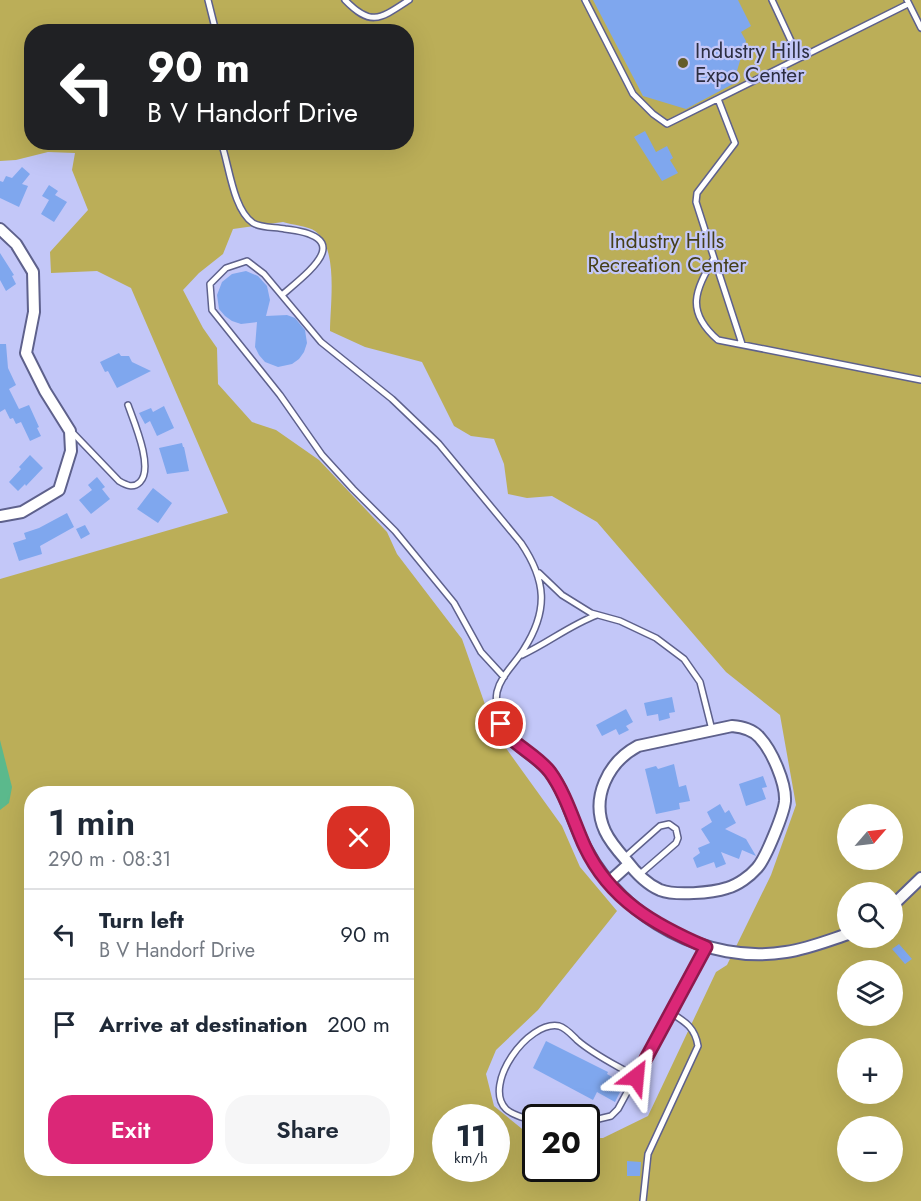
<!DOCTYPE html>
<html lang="en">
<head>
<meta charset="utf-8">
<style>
  :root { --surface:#fff; --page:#f6f6f7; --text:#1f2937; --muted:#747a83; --line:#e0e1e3; --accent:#db2777 }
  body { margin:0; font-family:Jost,sans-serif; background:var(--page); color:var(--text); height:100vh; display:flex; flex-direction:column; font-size:22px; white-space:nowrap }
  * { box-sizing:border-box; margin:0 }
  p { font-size:20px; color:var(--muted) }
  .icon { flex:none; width:33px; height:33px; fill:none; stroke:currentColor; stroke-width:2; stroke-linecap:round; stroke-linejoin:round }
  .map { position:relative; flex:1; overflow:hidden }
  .side { position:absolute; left:24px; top:786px; width:390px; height:390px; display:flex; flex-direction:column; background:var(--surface); border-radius:24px; box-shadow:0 6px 24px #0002 }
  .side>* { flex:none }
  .banner { position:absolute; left:24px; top:24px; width:390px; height:126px; border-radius:24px; box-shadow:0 6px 24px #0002; background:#202124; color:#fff; overflow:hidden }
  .needle { width:39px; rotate:62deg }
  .fabs { position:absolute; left:837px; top:804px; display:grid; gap:12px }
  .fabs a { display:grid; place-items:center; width:66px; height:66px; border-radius:50%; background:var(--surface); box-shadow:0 6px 24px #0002; font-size:30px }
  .speed { position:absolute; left:432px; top:1104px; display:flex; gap:12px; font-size:30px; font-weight:700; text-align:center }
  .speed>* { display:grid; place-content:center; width:78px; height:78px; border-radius:50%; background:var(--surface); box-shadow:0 6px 24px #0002; line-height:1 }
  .speed small { font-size:15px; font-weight:400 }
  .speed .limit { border:3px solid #111; border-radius:9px; background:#fff; color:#111 }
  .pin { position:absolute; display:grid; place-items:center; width:51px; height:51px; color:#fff; margin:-26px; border:3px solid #fff; border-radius:50%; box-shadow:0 2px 6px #0007 }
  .me { position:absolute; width:66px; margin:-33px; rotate:29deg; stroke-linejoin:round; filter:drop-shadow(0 0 4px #0008) }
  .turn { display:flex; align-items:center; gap:21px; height:126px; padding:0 24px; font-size:27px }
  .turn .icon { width:78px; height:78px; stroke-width:2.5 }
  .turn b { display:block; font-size:42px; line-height:51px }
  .round { display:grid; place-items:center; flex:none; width:63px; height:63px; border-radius:24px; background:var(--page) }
  .head { display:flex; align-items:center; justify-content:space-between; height:102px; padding:0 24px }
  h1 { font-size:36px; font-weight:600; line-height:45px }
  .button { display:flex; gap:12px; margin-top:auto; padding:12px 24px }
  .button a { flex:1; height:69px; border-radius:24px; background:var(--accent); color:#fff; font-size:24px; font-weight:600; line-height:69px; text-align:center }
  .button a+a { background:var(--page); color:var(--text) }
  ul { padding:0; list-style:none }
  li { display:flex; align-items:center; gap:18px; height:90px; padding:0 24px; border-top:2px solid var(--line) }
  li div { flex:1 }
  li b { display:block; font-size:22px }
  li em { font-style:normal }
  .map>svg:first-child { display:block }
</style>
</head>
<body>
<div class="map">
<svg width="921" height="1201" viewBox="0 0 921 1201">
  <rect width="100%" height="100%" fill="#c3c7f8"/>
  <path fill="#bbae58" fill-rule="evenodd" d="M0,0H921V1201H0V579L228,513L131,288L97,271L51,273L50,252L88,210L72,170L75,153L48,152L16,160L0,161ZM32,32H406V142H32ZM283,222C292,225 308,226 315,231C339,248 330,305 330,331L365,347L422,362L454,426L471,436L494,439L504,464L508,494L527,498L552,496L597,522L726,672L780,715L796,805L771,875L727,965L716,972L648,1116L603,1138H587L586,1168H536L535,1137H532L494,1106L486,1074L496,1050L538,1010L617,911L580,867L562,826L495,733L462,639L397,554L387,532L319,460L276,430L252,422L218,384L217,348L203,328L183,290L199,273L223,254L233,229ZM32,794H406V1168H32ZM848,814H892V860H848ZM848,892H892V938H848ZM848,970H892V1016H848ZM848,1048H892V1094H848ZM446,1118H496V1168H446ZM848,1126H892V1172H848Z"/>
  <path fill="#5bb98c" d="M0,740L12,787L9,803L0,810Z"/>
  <path fill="#7fa7ee" d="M593,0H738L751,26L741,32L746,41L733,84L686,109L643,96Z
    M645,131L656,152L667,146L673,158L670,160L678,173L662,181L634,137Z
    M22,167L30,174L22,184L28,186L19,207L0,198V181L3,182L6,176L12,178Z
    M49,185L58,191L55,195L67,202L54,222L41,214L49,200L42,196Z
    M0,253L14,275L12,276L16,284L6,291L0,280Z
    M246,271L258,276L267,286L270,300L266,316L287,315L295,318L305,330L307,343L304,352L299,359L292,364L278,367L265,362L259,355L255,347L257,322L241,324L232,321L225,316L219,309L217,295L222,282L232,274Z
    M0,344H6L8,368L16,385L9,389L19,409L29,405L39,427L37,428L41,436L30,441L21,422L16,424L13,418L10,419L5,409L0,412Z
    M119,353L121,356H129L132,362L151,371L117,388L108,371L105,372L100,362Z
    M164,406L174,428L157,436L150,421L145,424L139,413L151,408L153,412Z
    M182,443L183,447H184L189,471L167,474L159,448Z
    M30,455L43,468L26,486L25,484L18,491L9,482L21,469L19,467Z
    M97,477L105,487L102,489L110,499L91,514L79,500L92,490L88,485Z
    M153,488L172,503L158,523L137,509Z
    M67,513L74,527L40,546L42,554L19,561L13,543L26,539L24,533L39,528Z
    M85,525L90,534L81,539L76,529Z
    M672,697L675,712L669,713L670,718L659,721L658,714L647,716L644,703Z
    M626,709L633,722L626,726L629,730L619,735L616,729L602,736L596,725Z
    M674,764L679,787L686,785L690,801L679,803L680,809L656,814L645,769L656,766L658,769Z
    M763,776L767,787L762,788L766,799L746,806L739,784Z
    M720,804L725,813L729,810L736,823L725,829L746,839L756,856L742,850L739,859L721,852L726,864L716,868L714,862L697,868L693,858L700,853L698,848L710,843L701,829L712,822L707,812Z
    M899,944L912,959L905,964L892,949Z
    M546,1041L608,1072L607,1074L624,1084L615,1102L597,1092L593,1100L533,1068Z
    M627,1161L641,1162L640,1176H627Z"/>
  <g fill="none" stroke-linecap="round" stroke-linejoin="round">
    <defs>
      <path id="service" d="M208,0L216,32
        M345,0C371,27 380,19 409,0
        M585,0L633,94L653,114L667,124L908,4
        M772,0L792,43L802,57
        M907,0L921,28
        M718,99L735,143L697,193L696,202L714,258C695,291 685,311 718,340L921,380
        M221,142C229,164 233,210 253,223C261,228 276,227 285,229C356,237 311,270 282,295
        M714,258L742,344
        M72,432L119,481C126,485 133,489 140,482C154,468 134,422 128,405
        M539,573L562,595L591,613L620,621L656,638L684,659L700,682L712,730
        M522,655C548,643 570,625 597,615
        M501,724C498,713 495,704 497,692C501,675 515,664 524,649C549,610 546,580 521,543L439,444L392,399L321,342L264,274L247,261L226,268L210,284L212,310L280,395L322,455L353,489L395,531L454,603L481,652L504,677
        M624,858L660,826L669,824L676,829L678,838L676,843L639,875
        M536,1122C527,1118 513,1116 506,1109C482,1085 528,1020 559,1026C566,1028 572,1035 577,1040C594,1055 616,1065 636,1077
        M586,1122L611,1116L618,1109L706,947
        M643,1201L648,1154L698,1046C695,1028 686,1022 671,1013"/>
      <path id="minor" d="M0,229L16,244L33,272L34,312L26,353L45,391L70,431L71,451L59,490L22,512L0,516
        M501,724C505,730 510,737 515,742C526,752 540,760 550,772C567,795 573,825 587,850C624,919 707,965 786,952C807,949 827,941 848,934
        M732,726C742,727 753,729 760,738C772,751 786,783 785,801C784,813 766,858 757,868C750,876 738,885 727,888C712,893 675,896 660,890C646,884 635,872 626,860C618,851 610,842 605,831C590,798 608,762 638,746Z
        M609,882L629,864
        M892,906L921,878"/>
    </defs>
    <use href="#service" stroke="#5e618c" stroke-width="8"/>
    <use href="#minor" stroke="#5e618c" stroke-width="14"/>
    <use href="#service" stroke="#fff" stroke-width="5"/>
    <use href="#minor" stroke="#fff" stroke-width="10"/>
  </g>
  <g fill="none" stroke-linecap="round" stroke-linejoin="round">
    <defs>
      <path id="route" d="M501,724C505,730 510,737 515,742C527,752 541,760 550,772C566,794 574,823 585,847C610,900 655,925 706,947L636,1077"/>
    </defs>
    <use href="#route" stroke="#8e194d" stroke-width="15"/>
    <use href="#route" stroke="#db2777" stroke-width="10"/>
  </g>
  <circle fill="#645c29" stroke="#c3c7f8" stroke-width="2" cx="683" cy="63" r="6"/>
  <g text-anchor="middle" stroke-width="4.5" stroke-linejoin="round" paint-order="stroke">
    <g font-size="21" fill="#2c2e41" stroke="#c3c7f8" text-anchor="start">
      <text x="695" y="58">Industry Hills<tspan x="695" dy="24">Expo Center</tspan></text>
    </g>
    <g font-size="21" fill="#453f19" stroke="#c3c7f8">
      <text x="667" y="248">Industry Hills<tspan x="667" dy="24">Recreation Center</tspan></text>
    </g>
  </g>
</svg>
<div class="fabs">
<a><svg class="needle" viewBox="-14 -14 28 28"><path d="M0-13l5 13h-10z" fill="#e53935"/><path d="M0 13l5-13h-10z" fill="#747a83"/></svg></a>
<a><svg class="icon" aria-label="search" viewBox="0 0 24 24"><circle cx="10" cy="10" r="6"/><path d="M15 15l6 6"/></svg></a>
<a><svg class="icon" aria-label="layers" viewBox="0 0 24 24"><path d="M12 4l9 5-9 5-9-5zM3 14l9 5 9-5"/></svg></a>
<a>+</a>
<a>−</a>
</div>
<div class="speed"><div>11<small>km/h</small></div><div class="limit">20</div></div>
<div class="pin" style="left:501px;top:724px;background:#d93025"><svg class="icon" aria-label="arrive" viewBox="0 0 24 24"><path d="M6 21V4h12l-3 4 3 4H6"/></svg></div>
<svg class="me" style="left:636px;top:1077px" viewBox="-20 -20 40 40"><path d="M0-17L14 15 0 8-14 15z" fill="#db2777" stroke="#fff" stroke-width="4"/></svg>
<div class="banner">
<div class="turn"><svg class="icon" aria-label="left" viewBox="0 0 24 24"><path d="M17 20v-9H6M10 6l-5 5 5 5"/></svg><div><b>90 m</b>B V Handorf Drive</div></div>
</div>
<section class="side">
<div class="head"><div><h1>1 min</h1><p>290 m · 08:31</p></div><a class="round" style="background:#d93025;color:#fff"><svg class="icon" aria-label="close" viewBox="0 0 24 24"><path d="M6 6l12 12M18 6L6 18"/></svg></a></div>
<ul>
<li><svg class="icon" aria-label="left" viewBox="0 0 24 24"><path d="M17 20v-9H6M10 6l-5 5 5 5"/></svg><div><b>Turn left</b><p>B V Handorf Drive</p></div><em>90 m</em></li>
<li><svg class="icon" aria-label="arrive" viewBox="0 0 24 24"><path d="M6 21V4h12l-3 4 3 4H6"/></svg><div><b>Arrive at destination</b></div><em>200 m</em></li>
</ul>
<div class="button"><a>Exit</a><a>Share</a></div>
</section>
</div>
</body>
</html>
